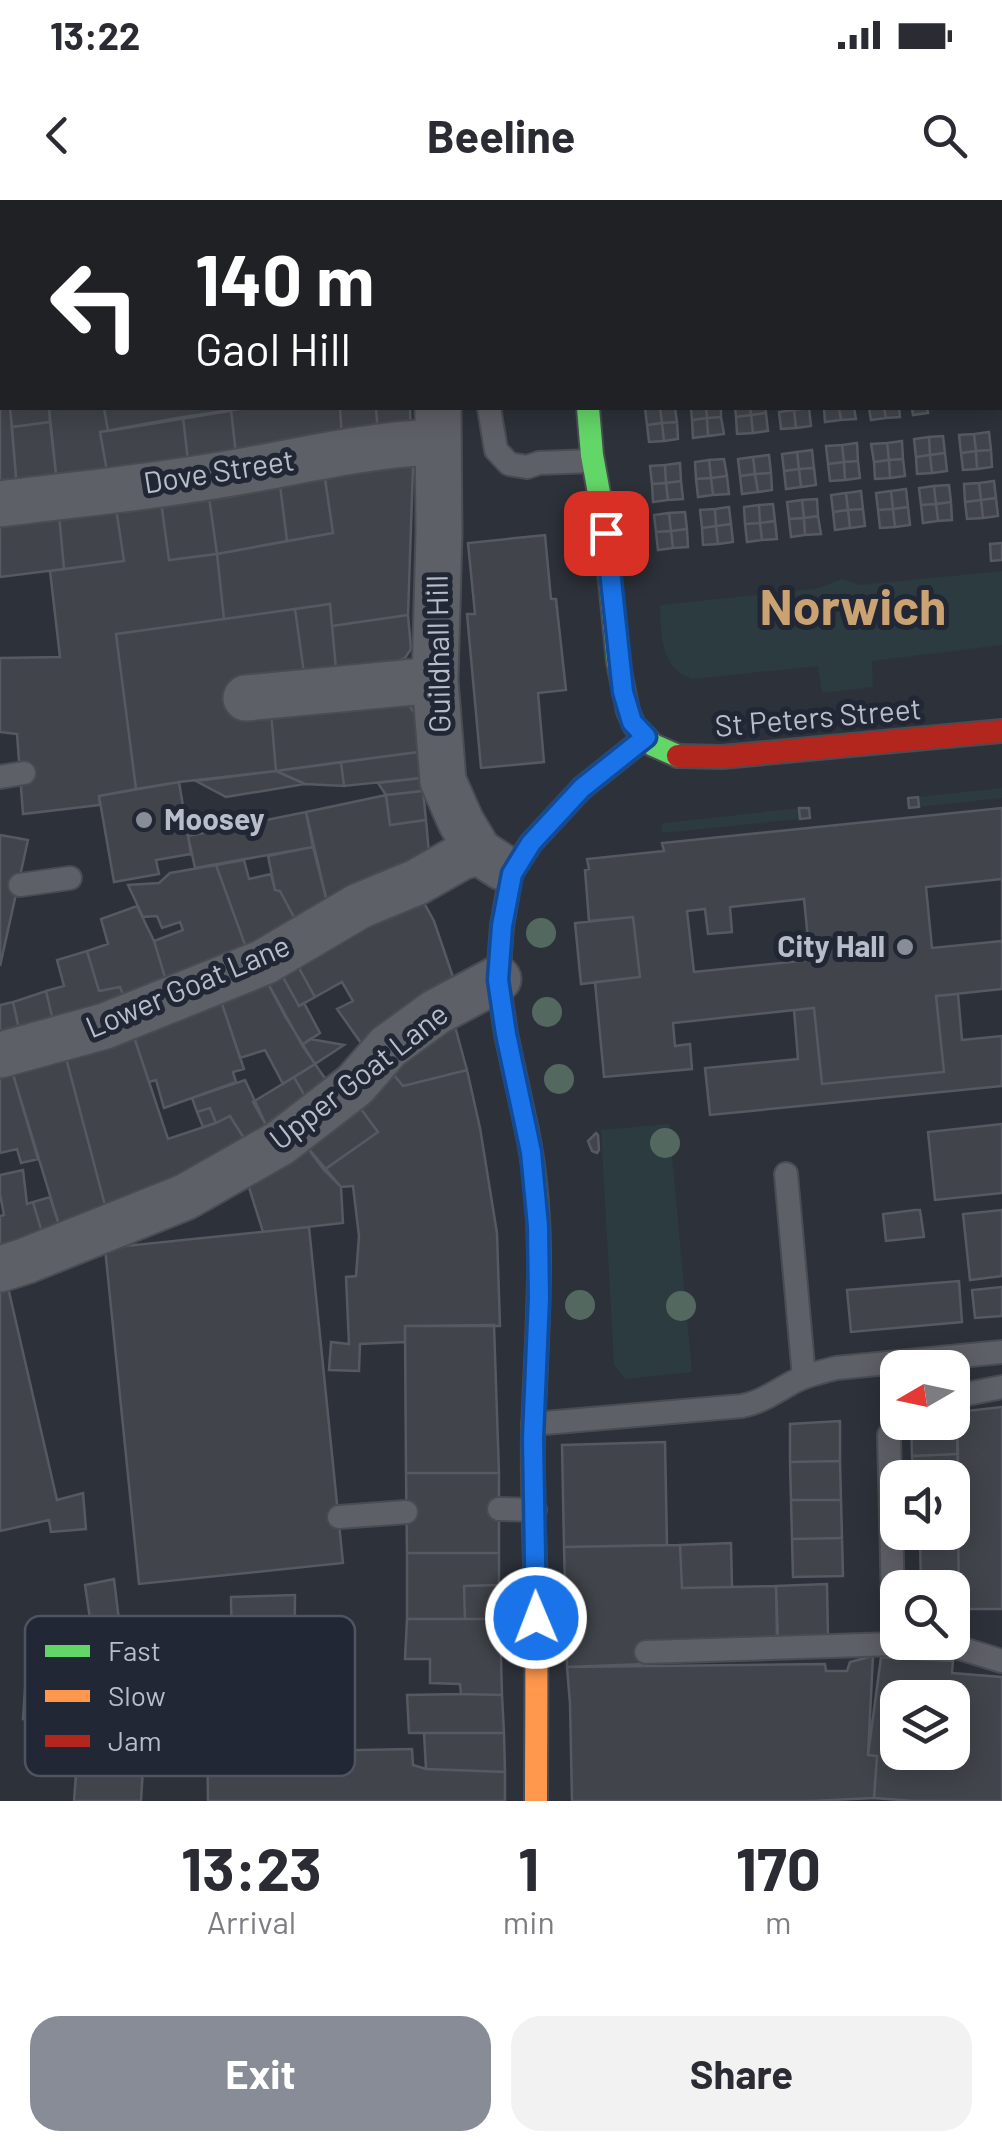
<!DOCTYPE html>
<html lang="en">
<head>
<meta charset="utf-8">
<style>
  :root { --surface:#fff; --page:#f2f2f3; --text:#2b2b33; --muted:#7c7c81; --accent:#888c97 }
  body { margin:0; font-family:Barlow,sans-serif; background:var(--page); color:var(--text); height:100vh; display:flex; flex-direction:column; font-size:38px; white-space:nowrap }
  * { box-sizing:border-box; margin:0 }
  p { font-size:32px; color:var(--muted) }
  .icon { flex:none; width:55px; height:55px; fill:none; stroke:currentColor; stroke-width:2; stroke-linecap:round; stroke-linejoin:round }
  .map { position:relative; height:1601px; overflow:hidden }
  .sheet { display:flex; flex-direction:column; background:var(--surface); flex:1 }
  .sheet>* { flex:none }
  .guide { position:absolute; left:0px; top:0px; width:1002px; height:210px; box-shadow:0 5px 25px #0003; background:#202124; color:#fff; overflow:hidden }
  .needle { width:65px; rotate:261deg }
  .tools { position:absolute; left:880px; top:1150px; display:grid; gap:20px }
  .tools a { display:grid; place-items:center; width:90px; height:90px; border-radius:20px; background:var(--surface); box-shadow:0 5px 25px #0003; font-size:50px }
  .pin { position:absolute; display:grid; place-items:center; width:85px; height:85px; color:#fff; margin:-42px; border-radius:20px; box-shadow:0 5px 15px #0006 }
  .me { position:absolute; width:110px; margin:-55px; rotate:359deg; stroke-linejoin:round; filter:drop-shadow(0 0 8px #0008) }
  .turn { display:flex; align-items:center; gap:35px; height:210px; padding:0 30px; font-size:45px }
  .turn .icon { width:130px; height:130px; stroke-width:2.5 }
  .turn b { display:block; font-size:70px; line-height:85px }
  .eta { display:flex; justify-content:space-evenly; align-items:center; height:170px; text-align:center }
  .eta b { font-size:60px; font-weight:700; line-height:70px }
  .action { display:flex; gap:20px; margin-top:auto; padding:20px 30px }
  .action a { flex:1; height:115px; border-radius:30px; background:var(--accent); color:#fff; font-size:40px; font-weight:700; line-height:115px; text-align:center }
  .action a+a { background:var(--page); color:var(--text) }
  .status { display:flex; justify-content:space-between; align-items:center; height:70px; padding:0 50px; background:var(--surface); direction:ltr }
  .status svg { height:28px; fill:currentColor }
  header { display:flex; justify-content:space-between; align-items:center; height:130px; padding:0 30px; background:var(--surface); font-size:45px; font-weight:700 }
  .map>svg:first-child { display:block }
</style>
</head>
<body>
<div class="status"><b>13:22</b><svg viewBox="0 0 49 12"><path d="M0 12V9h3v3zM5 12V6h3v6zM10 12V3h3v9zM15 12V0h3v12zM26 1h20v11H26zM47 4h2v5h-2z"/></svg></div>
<header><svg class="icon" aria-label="back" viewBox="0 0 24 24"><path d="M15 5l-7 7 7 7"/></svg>Beeline<svg class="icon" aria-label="search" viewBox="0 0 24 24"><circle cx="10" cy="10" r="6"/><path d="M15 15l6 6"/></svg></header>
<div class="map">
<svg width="1002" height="1601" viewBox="0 0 1002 1601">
  <rect width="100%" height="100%" fill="#2d3139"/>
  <path fill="#2b3b3f" d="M1002,371V445L872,461L873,487L822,493L818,466L692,479C660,469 661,433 660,405L815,389L842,379L860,385Z
    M1002,588V598L919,607L918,597Z
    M799,608L800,619L662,633L661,626L664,623Z
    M669,924L692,1172L625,1179L614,1165L601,930Z"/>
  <path fill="#41454b" stroke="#565961" stroke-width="2.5" fill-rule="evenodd" d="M0,0H373L370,2H2V19H0Z
    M0,76H2V128H0Z
    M0,128H2V208H10L17,289L0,291Z
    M10,208H49L50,222L12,227Z
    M49,208H104L108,231L100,232L108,277L57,283Z
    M104,208H228L229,211L108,231Z
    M248,208H340L342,239L236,254L231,210Z
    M340,208H376L378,234L342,239Z
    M376,208H410L411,231L378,234Z
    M645,208H660L662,223L647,225Z
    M660,208H675L677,222L662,223Z
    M691,208H706L707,218L692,220Z
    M706,208H721V217L707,218Z
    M735,208H750L751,215L736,217Z
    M750,208H765L766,213L751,215Z
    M809,208L811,226L796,228L794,210Z
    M824,208H839L841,220L825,222Z
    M839,208H854L856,219L841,220Z
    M869,208H884L886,218L871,220Z
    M884,208H899L900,217L886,218Z
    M912,208H927L928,213L913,215Z
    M231,210L236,254L188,261L183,217Z
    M794,210L796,228L781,229L779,212Z
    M766,213L768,231L753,233L751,215Z
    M751,215L753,233L737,234L736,217Z
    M183,217L188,261L108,277L100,232Z
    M721,217L724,234L708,236L707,218Z
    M707,218L708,236L693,238L692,220Z
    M50,222L57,283L17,289L12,227Z
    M677,222L678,239L664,241L662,223Z
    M662,223L664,241L649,242L647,225Z
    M989,232L991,250L976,251L974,234Z
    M974,234L976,251L961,253L959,235Z
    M943,236L945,253L930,255L929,237Z
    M929,237L930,255L916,257L914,239Z
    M902,241L903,259L889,260L887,243Z
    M857,243L858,261L844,262L842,245Z
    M887,243L889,260L874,262L871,244Z
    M842,245L844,262L828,264L826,246Z
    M812,250L814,268L799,269L797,252Z
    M991,250L992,267L977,269L976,251Z
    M976,251L977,269L963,270L961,253Z
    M797,252L799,269L784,271L782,254Z
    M945,253L947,271L932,273L930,255Z
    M769,255L771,273L755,274L753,257Z
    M930,255L932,273L917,274L916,257Z
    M394,257L413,268L408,415L332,426L330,404L224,419L217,354L333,333L323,266Z
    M753,257L755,274L740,276L738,259Z
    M724,259L727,276L711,278L709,260Z
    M903,259L905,276L890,278L889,260Z
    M709,260L711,278L696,279L695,262Z
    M889,260L890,278L875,279L874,262Z
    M858,261L860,278L845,280L844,262Z
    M844,262L845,280L830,281L828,264Z
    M680,263L681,281L666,283L665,265Z
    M665,265L666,283L652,284L650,266Z
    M814,268L816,285L801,287L799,269Z
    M799,269L801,287L786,289L784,271Z
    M771,273L772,290L758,292L755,274Z
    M755,274L758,292L742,294L740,276Z
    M727,276L729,294L713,295L711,278Z
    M325,278L333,333L287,341L280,285Z
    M711,278L713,295L698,297L696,279Z
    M681,281L683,299L668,300L666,283Z
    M994,281L996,298L981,300L979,283Z
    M666,283L668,300L653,302L652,284Z
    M979,283L981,300L965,302L964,284Z
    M280,285L287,341L217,354L209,297Z
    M949,285L951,302L936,304L934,286Z
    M934,286L936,304L921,305L919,288Z
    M906,289L908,307L893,309L891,291Z
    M861,291L863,309L848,310L846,293Z
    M891,291L893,309L878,310L876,293Z
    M846,293L848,310L833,312L831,295Z
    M209,297L217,354L169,360L161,302Z
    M996,298L998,316L983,318L981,300Z
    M817,299L818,316L804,318L802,300Z
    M802,300L804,318L789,319L787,302Z
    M981,300L983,318L967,319L965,302Z
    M161,302L169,360L217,354L224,419L116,434L136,589L99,596L100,605L23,614L17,534L0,532V458L60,457L50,371L124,361L116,308Z
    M951,302L952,320L938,321L936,304Z
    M773,304L775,321L760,323L759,305Z
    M936,304L938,321L923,323L921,305Z
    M759,305L760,323L745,324L744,307Z
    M729,307L731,324L716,326L715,309Z
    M908,307L910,325L895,327L893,309Z
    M116,308L124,361L64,369L59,314Z
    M715,309L716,326L702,328L700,310Z
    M863,309L865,326L850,328L848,310Z
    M893,309L895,327L880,328L878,310Z
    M848,310L850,328L835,330L833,312Z
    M685,312L687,329L671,331L669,313Z
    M669,313L671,331L656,332L654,315Z
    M59,314L64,369L0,377V322Z
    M818,316L821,334L805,335L804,318Z
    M804,318L805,335L791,337L789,319Z
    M775,321L777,339L762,340L760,323Z
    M760,323L762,340L747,342L745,324Z
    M731,324L733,342L718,344L716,326Z
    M716,326L718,344L703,345L702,328Z
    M687,329L688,347L673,348L671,331Z
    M671,331L673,348L658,350L656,332Z
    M545,335L551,399H556L566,490L538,493L544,562L481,568L467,414H475L468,343Z
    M1002,343V360L991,361L990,344Z
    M330,404L336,469L304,473L295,409Z
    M295,409L304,473L271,512L276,571L179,582L136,589L116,434Z
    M408,415L411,449L405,458L393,463L336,469L332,426Z
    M408,504L416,515L419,552L276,571L271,512Z
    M419,552L421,578L344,586L341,562Z
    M341,562L344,586L305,584L276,571Z
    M276,571L305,584L226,597L196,581Z
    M421,578L423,591L386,595L378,583Z
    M179,582L191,654L156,660L159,674L114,682L99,596Z
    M423,591L426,620L390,625L386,595Z
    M386,595L390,625L426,620L430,665L327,702L306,612Z
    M918,597L919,607L909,608L908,598Z
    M799,608H809L810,618L800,619Z
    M1002,608V789L936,796L944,872L822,884L814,808L673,823L675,846L690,844L692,869L604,877L595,782L640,777L633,717L589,721L585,670L589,669L587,659L664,651L662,643ZM804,699L810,760L694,772L687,711L705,709L708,734L732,732L730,707Z
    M306,612L313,647L195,668L188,636Z
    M0,635L28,640L0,766Z
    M313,647L327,702L296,721L280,691L275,690L268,656Z
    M244,660L249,679L271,674L275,690L280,691L296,721L248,753L216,665Z
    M216,665L248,753L167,784L154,741L183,730L180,722L162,728L157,716L143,717L128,685L159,683L170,673Z
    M1002,679V741L932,748L926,687Z
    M409,694L424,703L434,721L454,780L446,796L361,843L337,809L353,801L342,782L315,797L294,759Z
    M137,706L154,741L167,784L126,802L120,787L99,791L87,751L108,744L101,719Z
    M633,717L640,777L581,784L575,723Z
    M87,751L99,791L120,787L126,802L55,829L46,791L64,786L57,760Z
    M294,759L315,797L299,806L278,768Z
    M278,768L299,806L304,803L320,833L302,845L264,776Z
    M264,776L286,818L315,864L283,884L265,850L240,858L219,795Z
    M46,791L55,829L21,838L13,802Z
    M958,794L962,840L1002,836V886L710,915L705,868L798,859L794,810L814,808L822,884L944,872L936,796Z
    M219,795L244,869L233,872L236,882L164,908L156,880L149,882L131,828Z
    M13,802L21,838L0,843V805Z
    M454,823L467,870L403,886L389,869Z
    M131,828L168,939L216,923L230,916L248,945L106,1009L66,858Z
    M310,839L344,845L315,864L302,845Z
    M66,858L106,1009L60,1028L12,871Z
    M315,864L329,884L307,900L294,877Z
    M389,869L403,886L467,870L480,928L497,1033L500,1126H405V1142L360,1144L359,1171L329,1170L331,1142L349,1144L346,1077L356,1076L359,1036L353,986L341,987L324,970L378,932L355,901Z
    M12,871L38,959L21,963L17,949L0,953V874Z
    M294,877L307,900L267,927L253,902Z
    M245,880L267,927L246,941L230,916L216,923L210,908L197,912L192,898Z
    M355,901L378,932L324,970L303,942Z
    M210,908L216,923L203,927L197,912Z
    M1002,924V993L935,1000L928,932Z
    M596,933L598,935L599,950L597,953L592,951L588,941Z
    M303,942L341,987L343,1023L263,1032L246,978Z
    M23,970L27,1004L33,1002L43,1036L0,1055V1016L4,1015L0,994V975Z
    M50,997L60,1028L43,1036L33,1002Z
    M915,1010H920L924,1037L886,1041L883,1014Z
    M1002,1010V1076L970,1080L963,1014Z
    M309,1027L343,1363L139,1384L105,1048Z
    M959,1081L962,1122L851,1132L847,1090Z
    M7,1083L57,1300L83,1293L86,1329L51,1332L49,1320L0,1331V1084Z
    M1002,1087V1116L975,1118L972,1090Z
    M494,1125L499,1273H406L405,1126Z
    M1002,1207V1409H959L957,1212Z
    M952,1212H957L958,1254L912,1256L911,1222H952Z
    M840,1221V1261L790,1262V1224Z
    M665,1242L667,1345L564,1347L562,1245Z
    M958,1254V1297H952V1278H913L912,1256Z
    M840,1261L841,1300H791L790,1262Z
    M406,1273H499V1353H407Z
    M952,1297H958V1339L915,1340V1332H952Z
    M791,1300H841L842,1338L792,1339Z
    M842,1338L843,1376L793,1377L792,1339Z
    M958,1339L959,1384L921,1386L920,1340Z
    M731,1343L732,1387L682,1388L680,1345Z
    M680,1345L682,1388L776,1386L778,1440L646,1443V1464L567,1467L564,1347Z
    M407,1353H499V1385L464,1386L465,1419H407Z
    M114,1379L127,1486L172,1483L178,1510L175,1568L143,1567L141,1601H74L80,1520L23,1519L28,1445L94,1446L85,1385Z
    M827,1384L828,1436L777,1437L776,1386Z
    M959,1384V1409L952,1430V1388H921V1386Z
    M499,1385L500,1419H465L464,1386Z
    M295,1395L294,1529L305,1530L306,1551L412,1549L413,1565L426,1569L505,1572V1601H208L207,1534L233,1533L231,1397Z
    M407,1419H500L502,1495L461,1494L460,1484L430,1483V1459H405Z
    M873,1456L868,1555L877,1556L874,1598L812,1601H572L570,1504L567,1467L825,1464L826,1471H847L850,1462Z
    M881,1457L953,1461L952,1473L1002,1477V1601H913L874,1598L877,1556L868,1555ZM898,1498H952V1552H898Z
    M461,1494L502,1495L504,1533H409L407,1495Z
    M424,1533H504L505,1572L426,1569Z"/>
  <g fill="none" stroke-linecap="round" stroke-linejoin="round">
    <defs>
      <path id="lane" d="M489,208L496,250L509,264L527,267L539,263L592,261
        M0,577L24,573
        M20,685L70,678
        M786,974L804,1177
        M952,1197L1002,1187
        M533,1224L742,1206C761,1202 772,1194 788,1185C803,1176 820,1172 836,1168L1002,1152
        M889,1235L894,1444
        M499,1309L535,1310
        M339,1317L406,1312
        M646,1452L894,1444L953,1446L1002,1461"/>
      <path id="street" d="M415,0L416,2
        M814,0V2
        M682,2L705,0
        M0,45H2
        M438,208L439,333L435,480L443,581L461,622L479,652L502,667
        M0,304C88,293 178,284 265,267C323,256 378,244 438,242
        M246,498L435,480
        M0,855L105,826L264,762L359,706L417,682L461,657L479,652
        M0,1069L25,1061L185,997L280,943L355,885L388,847L436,812L498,779"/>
      <path id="fast" d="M588,208L592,255L604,320L618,462L628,511L634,525L653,545L678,556"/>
      <path id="slow" d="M527,931C548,1030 536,1134 533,1235C532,1291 535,1347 536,1403C537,1469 536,1535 536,1601"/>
      <path id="jam" d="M678,556L722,557L1002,531
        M527,931L506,834L498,779L502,726L511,674L531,643L582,588L646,537"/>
    </defs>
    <use href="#lane" stroke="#494c52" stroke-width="26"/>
    <use href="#street" stroke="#494c52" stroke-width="49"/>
    <use href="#fast" stroke="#494c52" stroke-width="26"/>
    <use href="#slow" stroke="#494c52" stroke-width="26"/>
    <use href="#jam" stroke="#494c52" stroke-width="26"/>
    <use href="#lane" stroke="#5e6067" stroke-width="22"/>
    <use href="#street" stroke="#5e6067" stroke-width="45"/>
    <use href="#fast" stroke="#63d668" stroke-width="22"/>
    <use href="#slow" stroke="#ff974d" stroke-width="22"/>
    <use href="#jam" stroke="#b3261e" stroke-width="22"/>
  </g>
  <g fill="#536960">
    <circle cx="541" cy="733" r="15"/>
    <circle cx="547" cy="812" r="15"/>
    <circle cx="559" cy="879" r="15"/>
    <circle cx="665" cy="943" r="15"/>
    <circle cx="580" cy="1105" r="15"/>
    <circle cx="681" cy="1106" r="15"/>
  </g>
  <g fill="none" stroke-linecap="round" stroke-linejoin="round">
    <defs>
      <path id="route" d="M536,1418L533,1238L539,1098L538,1026L531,952L506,834L498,780L502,726L512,674L531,643L582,588L646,537L632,522L623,492L606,333"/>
    </defs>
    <use href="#route" stroke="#114b97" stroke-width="25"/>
    <use href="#route" stroke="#1a73e8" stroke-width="18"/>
  </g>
  <g fill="#888c97" stroke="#212734" stroke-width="4">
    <circle cx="144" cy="620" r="10"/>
    <circle cx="905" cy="747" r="10"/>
  </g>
  <g text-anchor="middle" stroke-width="10" stroke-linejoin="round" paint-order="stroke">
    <g font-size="30" fill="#b9bdc9" stroke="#212734">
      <text transform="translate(219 272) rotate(-9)" y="10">Dove Street</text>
      <text transform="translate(439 454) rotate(-91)" y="10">Guildhall Hill</text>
      <text transform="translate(818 518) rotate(-5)" y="10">St Peters Street</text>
      <text transform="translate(188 787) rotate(-23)" y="10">Lower Goat Lane</text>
      <text transform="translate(359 877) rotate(-38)" y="10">Upper Goat Lane</text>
    </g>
    <g font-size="30" font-weight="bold" fill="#b9bdc9" stroke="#212734" text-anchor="start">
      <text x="164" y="630">Moosey</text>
      <text x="885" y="757" text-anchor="end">City Hall</text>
    </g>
    <g font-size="50" font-weight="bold" fill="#cba372" stroke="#212734">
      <text x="853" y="425">Norwich</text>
    </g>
  </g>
  <rect x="25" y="1416" width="330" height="160" rx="15" fill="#212734" stroke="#4f5461" stroke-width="2.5"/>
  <rect x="45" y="1445" width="45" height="12" fill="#63d668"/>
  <rect x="45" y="1490" width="45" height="12" fill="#ff974d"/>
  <rect x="45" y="1535" width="45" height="12" fill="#b3261e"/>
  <g font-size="28" fill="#b9bdc9">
    <text x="108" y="1461">Fast</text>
    <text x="108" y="1506">Slow</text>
    <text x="108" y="1551">Jam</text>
  </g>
</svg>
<div class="tools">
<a><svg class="needle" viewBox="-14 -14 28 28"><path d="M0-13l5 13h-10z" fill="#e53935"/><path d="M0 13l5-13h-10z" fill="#7c7c81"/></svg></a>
<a><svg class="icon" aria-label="sound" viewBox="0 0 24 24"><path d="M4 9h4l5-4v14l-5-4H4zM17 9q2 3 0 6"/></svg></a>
<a><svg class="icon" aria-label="search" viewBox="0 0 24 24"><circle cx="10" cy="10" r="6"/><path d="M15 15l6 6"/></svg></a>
<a><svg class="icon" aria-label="layers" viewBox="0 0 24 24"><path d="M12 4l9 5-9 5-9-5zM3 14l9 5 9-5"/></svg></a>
</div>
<div class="pin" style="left:606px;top:333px;background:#d93025"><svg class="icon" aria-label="arrive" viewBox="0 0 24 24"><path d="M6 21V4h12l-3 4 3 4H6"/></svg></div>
<svg class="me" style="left:536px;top:1418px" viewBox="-20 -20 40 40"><circle r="17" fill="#1a73e8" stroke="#fff" stroke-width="3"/><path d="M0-11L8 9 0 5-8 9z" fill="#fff"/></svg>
<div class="guide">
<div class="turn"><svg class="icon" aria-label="left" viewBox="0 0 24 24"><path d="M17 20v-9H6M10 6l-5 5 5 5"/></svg><div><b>140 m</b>Gaol Hill</div></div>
</div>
</div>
<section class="sheet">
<div class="eta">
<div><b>13:23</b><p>Arrival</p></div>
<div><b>1</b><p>min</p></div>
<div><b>170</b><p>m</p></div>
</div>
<div class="action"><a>Exit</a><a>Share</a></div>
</section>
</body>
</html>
